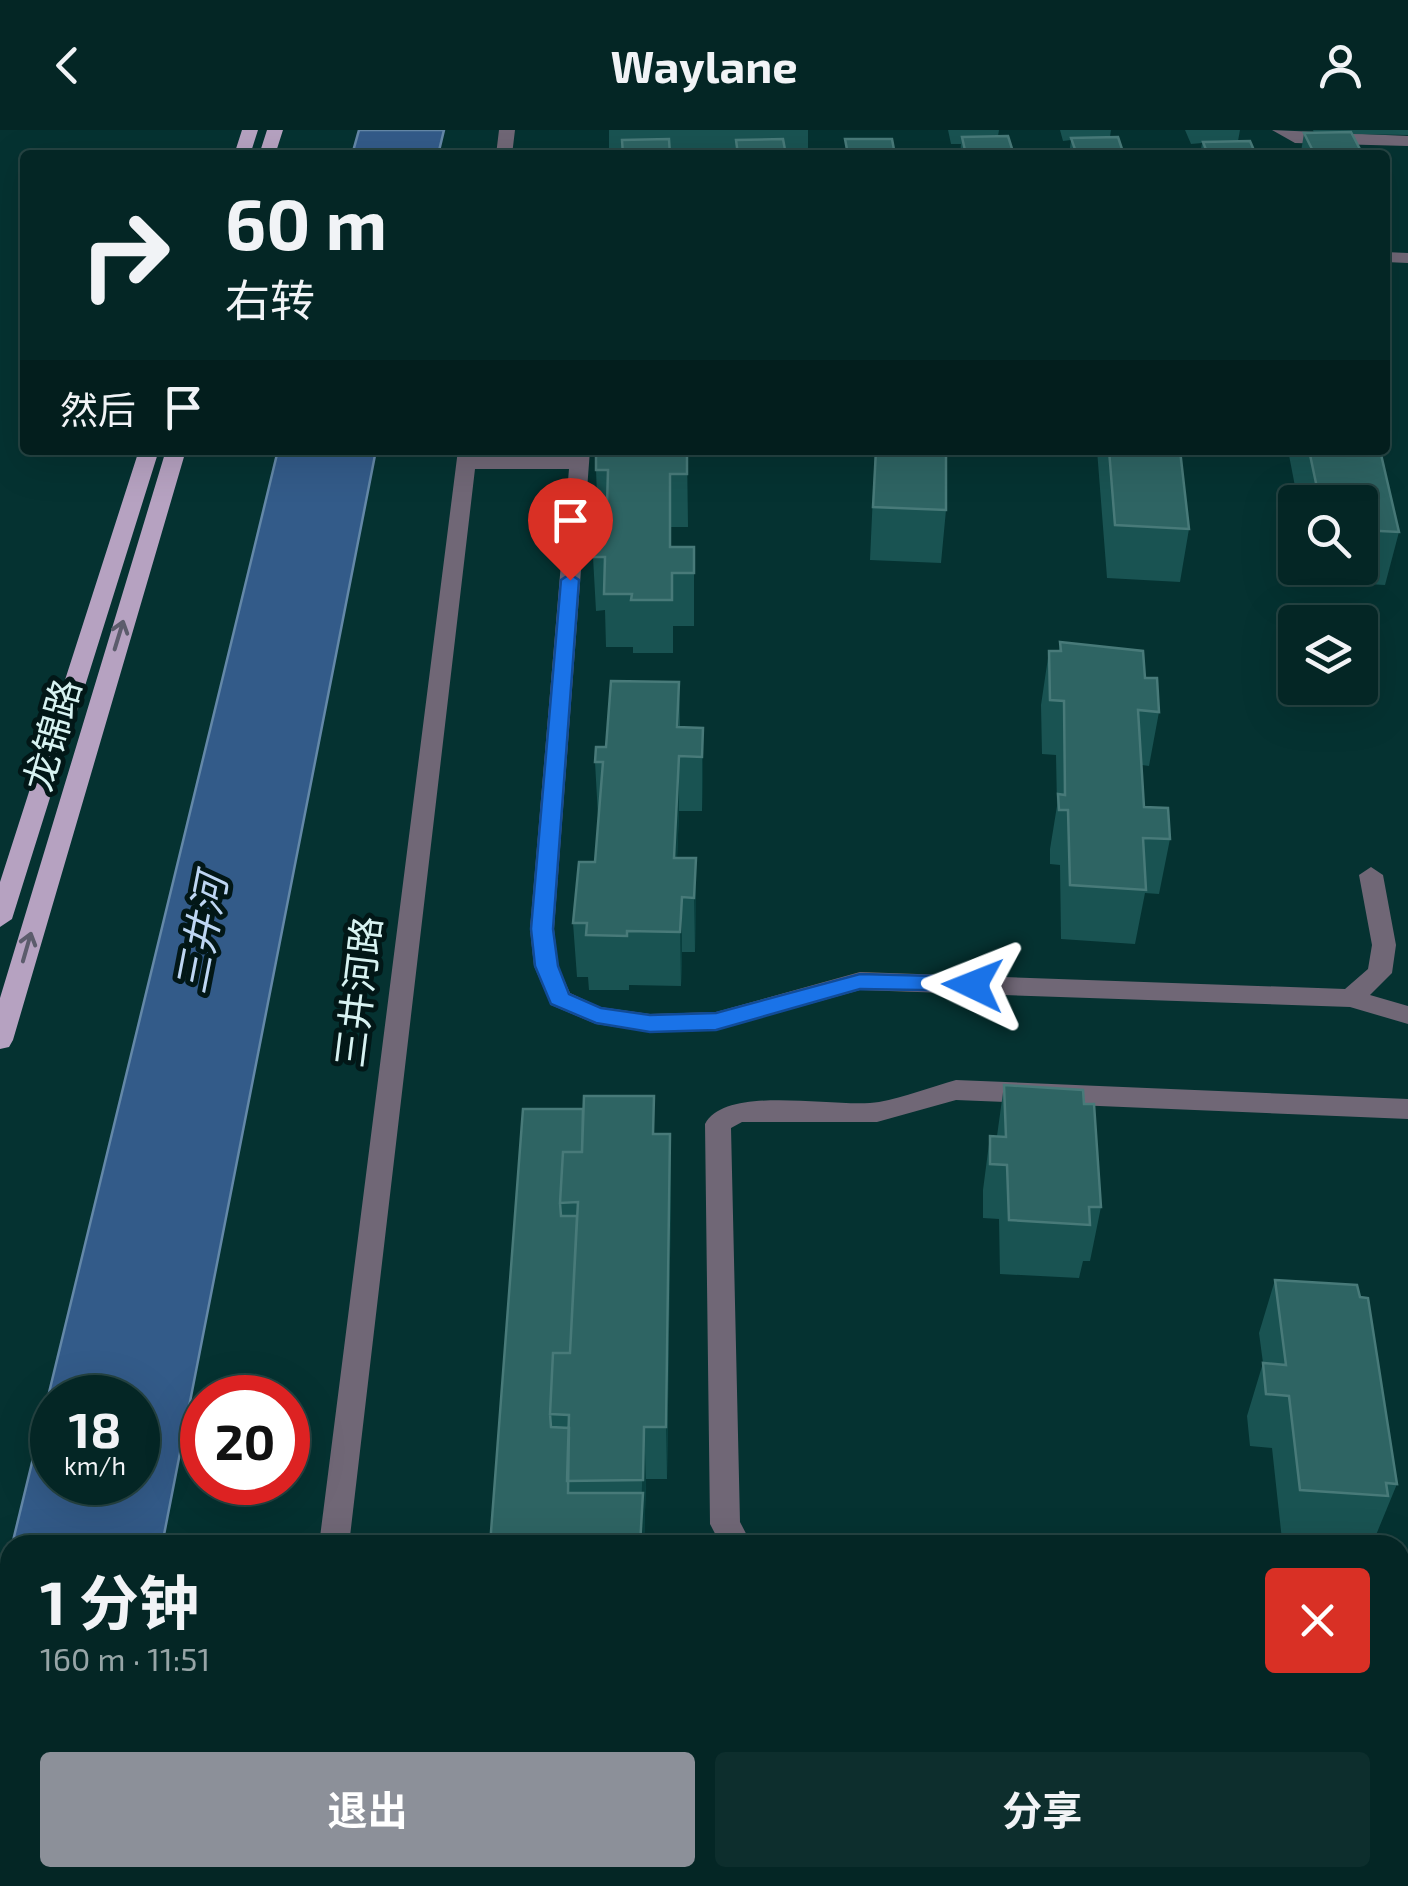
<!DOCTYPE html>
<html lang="zh">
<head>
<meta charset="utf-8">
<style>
  :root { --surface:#042625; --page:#0d2e2d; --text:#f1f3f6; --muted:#97a5a7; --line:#254342; --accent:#8c9099 }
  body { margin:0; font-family:"Exo 2","Noto Sans SC",sans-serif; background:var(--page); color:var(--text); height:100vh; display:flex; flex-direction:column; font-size:38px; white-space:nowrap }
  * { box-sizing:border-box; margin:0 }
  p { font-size:32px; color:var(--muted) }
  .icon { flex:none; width:55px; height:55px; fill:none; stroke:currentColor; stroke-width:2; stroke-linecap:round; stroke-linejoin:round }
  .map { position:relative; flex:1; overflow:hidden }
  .drawer { position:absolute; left:0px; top:1405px; width:1410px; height:352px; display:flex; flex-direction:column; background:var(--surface); border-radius:30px 30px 0 0; box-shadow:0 10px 40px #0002,0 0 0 2px var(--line) }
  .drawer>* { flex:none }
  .hud { position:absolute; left:20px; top:20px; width:1370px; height:305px; border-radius:10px; box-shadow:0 10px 40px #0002,0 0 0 2px var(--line); background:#042625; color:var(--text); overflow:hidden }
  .buttons { position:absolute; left:1278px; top:355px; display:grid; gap:20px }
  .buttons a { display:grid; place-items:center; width:100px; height:100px; border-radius:10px; background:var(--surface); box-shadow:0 10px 40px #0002,0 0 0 2px var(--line); font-size:50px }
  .speed { position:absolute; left:30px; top:1245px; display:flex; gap:20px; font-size:50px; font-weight:700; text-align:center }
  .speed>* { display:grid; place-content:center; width:130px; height:130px; border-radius:50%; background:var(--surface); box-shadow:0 10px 40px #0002,0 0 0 2px var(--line); line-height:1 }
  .speed small { font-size:25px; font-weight:400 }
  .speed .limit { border:15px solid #d22; background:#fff; color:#111 }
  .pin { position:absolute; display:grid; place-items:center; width:85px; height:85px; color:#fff; margin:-102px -42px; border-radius:50% 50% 50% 0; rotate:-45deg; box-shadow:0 0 10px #0007 }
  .pin .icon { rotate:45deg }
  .me { position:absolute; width:110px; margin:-55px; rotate:272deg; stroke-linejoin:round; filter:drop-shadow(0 0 8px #0008) }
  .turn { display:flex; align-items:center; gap:35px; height:210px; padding:0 40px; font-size:45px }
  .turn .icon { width:130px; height:130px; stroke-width:2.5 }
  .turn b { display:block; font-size:70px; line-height:85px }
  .then { display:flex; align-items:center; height:95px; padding:0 40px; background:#0003; gap:20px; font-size:38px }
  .round { display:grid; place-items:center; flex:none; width:105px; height:105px; border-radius:10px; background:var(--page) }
  .headline { display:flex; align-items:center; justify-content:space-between; height:170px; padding:0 40px }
  h1 { font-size:60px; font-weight:700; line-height:75px }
  .button { display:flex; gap:20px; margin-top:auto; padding:20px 40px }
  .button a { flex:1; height:115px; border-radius:10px; background:var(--accent); color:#fff; font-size:40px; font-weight:700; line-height:115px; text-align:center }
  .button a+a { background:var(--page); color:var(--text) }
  header { display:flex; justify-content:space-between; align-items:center; height:130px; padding:0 40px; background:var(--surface); font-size:45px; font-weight:700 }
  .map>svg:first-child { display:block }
</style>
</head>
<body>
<header><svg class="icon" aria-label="back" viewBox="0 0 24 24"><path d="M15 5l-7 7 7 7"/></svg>Waylane<svg class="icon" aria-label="person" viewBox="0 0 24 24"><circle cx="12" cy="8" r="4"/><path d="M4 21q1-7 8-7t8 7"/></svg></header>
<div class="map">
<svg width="1408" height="1756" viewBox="0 0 1408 1756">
  <rect width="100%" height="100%" fill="#053231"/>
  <path fill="#335b89" stroke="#6488a8" stroke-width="2.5" fill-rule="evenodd" d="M359,0H444L438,25H352Z
    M278,320H376L162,1415H12ZM52,1268H138V1352H52Z
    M10,1424V1748H100L98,1756H0V1465Z"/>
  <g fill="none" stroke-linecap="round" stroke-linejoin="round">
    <path fill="#706776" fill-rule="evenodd" d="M499,0H515L512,25H496Z
      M1272,0L1408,6V16L1295,13Z
      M1385,122L1408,123V133L1385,132Z
      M458,320H478L477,327H570V320H590L554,799L558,836L570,863L600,877L650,884L716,882L860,842L1345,859L1368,839L1372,815L1359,745L1371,737L1383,745L1396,815L1392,843L1370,865L1408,876V894L1350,877L860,860L716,900L650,902L596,894L551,875L534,836L530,799L569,339H475L349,1415H319Z
      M956,950L1408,969V989L956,970L877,992H742L731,998L740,1392L752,1415H721L710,1394L705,994C727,953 838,979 879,972C905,967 931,957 956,950Z
      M1408,1468V1496L1400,1498V1470Z
      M277,1748H311L310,1756H276Z
      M1042,1748H1076V1756H1042Z
      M1158,1748H1192V1756H1158Z"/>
    <path fill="#b6a2c1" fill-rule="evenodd" d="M242,0H258L250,25H234Z
      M267,0H283L275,25H259Z
      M139,320H159L12,789L0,797V752Z
      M166,320H186L13,910L9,917L0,919V868Z"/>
  </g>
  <path fill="#195352" d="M609,0H808V21H785L786,25H736V20L609,19Z
    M948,0H999L998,6L1014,25H960L961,14H951Z
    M1060,0H1111L1110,7L1124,25H1069L1071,10L1063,11Z
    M1185,0H1240L1238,11L1256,25H1200L1202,13L1191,14Z
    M1313,0H1408V5L1352,4L1363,25H1302L1301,22L1304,3H1314Z
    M687,320L688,397H671V417H694V496H673V523H633V517H606L605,480L596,481L593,427L606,409L607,392H598L596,340L610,324Z
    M875,320L946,380L941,433L870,430Z
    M1097,320H1180L1189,399L1180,452L1107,448Z
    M1288,320H1380L1399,402L1385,455L1312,451L1310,438H1360V372H1298Z
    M1060,512L1145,548L1159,582L1149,636L1142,635L1144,677L1170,709L1159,764L1145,763L1135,814L1061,809L1060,735L1050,734V719L1057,676L1056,625L1042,624L1041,575L1049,521H1059Z
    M679,552L680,597L703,598L702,681H679L677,728H696L695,822H682L681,856L629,855V860H589L588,847H577L573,793L595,732L598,686L595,632L606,617Z
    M1004,955L1084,974L1101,1077L1090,1131H1083L1079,1148L1000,1144L999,1089L983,1088V1060L990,1006H997Z
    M523,979L655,1004H670L671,1058L667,1349H646L644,1415H490Z
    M1275,1150L1397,1354L1376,1405L1372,1404L1368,1415L1282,1410L1272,1318L1250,1316L1247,1286L1263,1233L1259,1203Z
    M1400,1588H1408V1739L1400,1738Z"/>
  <path fill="#093f3e" d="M679,552V681L675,782L674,728Z
    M703,598V652L702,681V627Z
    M696,728V782L695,822L694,768Z
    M682,767V822L681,856L680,802Z
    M670,1004L671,1058L667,1349L666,1297Z
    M644,1297L646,1349L644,1415H640Z"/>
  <path fill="#2e6463" stroke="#487a79" stroke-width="2.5" d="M1351,2L1363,25H1315L1304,3Z
    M1008,6L1014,25H966L962,7Z
    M1118,7L1124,25H1077L1071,8Z
    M669,9L670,25H623L622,10Z
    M783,9L786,25H738L736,10Z
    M845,9H892L895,25H848Z
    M1250,11L1256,25H1208L1203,12Z
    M610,320H687V344H670V417H694V443H672V470H631L632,464H604L605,427H593L594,408L606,409L608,340H596V324H610Z
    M876,320H946V380L873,377Z
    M1109,320H1180L1189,399L1115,395Z
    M1309,320H1380L1399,402L1360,400V372H1320Z
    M1060,512L1143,521L1145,548H1157L1159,582L1138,580L1144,677L1168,678L1170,709L1143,708L1146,760L1070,755L1068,680H1059L1058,664L1065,665L1064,571L1050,570L1049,521H1061Z
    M611,551L679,552L677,597L703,598L702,627L679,626L674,728H696L694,768L682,767L680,802L627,801V806L586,805L587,793H573L579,732H595L603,632H595L596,617H606Z
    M1004,955L1083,960L1084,974H1094L1101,1077H1089L1090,1095L1009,1090L1007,1035L990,1034V1006L1006,1007Z
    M584,966H654L653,1004H670L666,1297H644L643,1350L567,1351L569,1285L550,1284L553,1223H570L578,1072L560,1073L563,1022H582Z
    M523,979H583L582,1022H563L560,1073L561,1086H577L570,1223H553L550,1284L551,1297L569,1298L568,1363H643L640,1415H490Z
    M1275,1150L1357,1155L1360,1167L1368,1168L1397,1354L1386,1353L1388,1366L1300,1360L1289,1266L1266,1264L1263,1233L1286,1235Z
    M928,1409L1021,1415H928Z
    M1400,1588H1408V1703L1400,1702Z"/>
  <defs><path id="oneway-shaft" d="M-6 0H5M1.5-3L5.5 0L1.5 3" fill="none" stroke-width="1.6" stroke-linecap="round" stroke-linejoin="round" transform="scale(2.5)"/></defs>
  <g stroke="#5c5c6c">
    <use href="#oneway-shaft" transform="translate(119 505) rotate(-73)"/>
    <use href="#oneway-shaft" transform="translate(27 817) rotate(-74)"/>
  </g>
  <path fill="#1a73e8" stroke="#114b97" stroke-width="2.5" d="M570,444L579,450L553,799L558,836L569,864L601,878L650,885L716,883L860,844L973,847L981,850L984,855L981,861L860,859L716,900L650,902L596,893L551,874L535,836L531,799L561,450Z"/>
  <g text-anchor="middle" stroke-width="10" stroke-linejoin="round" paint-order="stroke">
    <g font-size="38" fill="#d7f2f1" stroke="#021717">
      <text transform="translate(53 605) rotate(-74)" y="13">龙锦路</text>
      <text transform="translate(359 862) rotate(-83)" y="13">三井河路</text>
    </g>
    <g font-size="40" font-style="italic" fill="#bed6f3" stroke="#021717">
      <text transform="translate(202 804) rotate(-79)" y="14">三井河</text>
    </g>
  </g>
</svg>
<div class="buttons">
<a><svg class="icon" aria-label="search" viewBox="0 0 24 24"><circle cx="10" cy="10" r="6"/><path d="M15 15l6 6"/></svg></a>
<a><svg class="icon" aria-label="layers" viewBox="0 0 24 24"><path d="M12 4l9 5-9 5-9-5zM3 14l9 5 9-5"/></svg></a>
</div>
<div class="speed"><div>18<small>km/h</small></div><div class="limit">20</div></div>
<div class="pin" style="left:570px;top:450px;background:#d93025"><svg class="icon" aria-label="arrive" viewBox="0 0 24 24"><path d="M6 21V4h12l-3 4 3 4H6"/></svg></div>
<svg class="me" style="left:973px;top:855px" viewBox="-20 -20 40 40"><path d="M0-17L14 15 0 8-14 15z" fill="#1a73e8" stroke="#fff" stroke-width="4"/></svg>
<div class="hud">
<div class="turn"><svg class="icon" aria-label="right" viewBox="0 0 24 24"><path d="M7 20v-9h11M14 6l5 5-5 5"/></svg><div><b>60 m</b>右转</div></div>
<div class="then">然后<svg class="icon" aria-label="arrive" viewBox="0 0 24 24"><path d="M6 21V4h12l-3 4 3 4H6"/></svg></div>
</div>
<section class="drawer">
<div class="headline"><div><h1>1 分钟</h1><p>160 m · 11:51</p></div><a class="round" style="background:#d93025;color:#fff"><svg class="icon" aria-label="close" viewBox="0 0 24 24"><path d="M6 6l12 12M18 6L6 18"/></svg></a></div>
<div class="button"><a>退出</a><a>分享</a></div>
</section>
</div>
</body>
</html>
